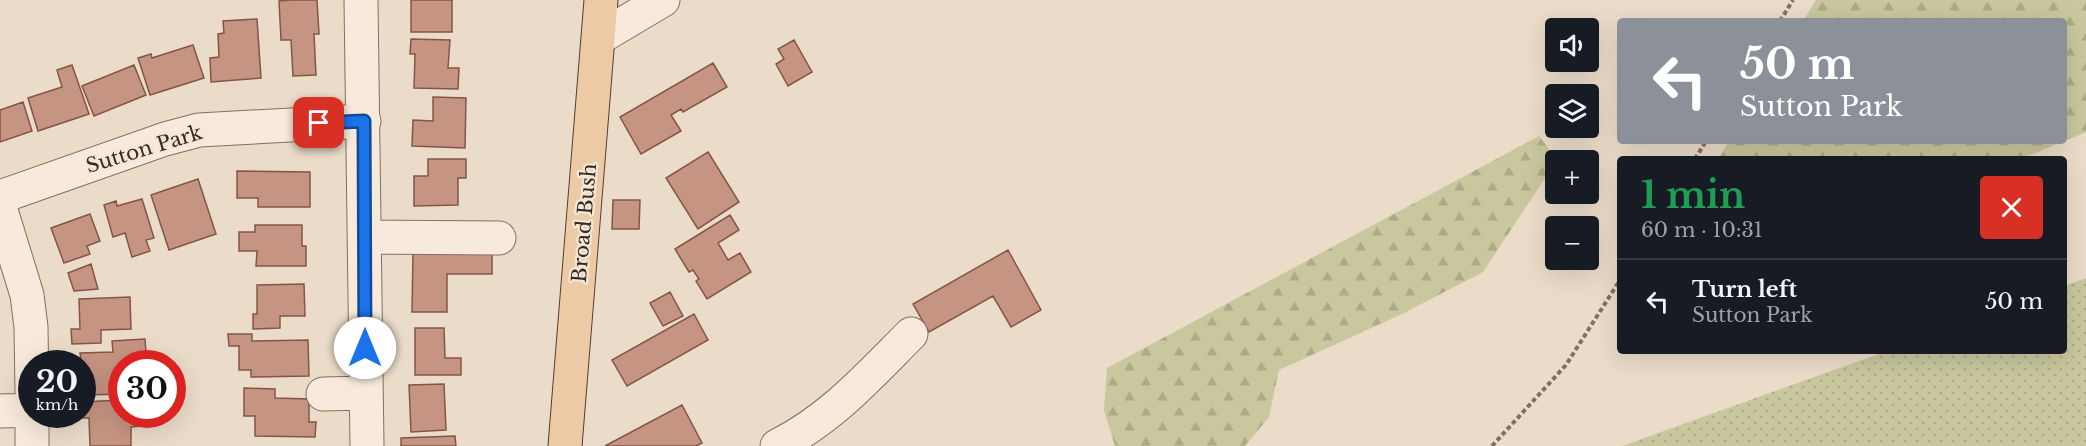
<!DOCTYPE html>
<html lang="en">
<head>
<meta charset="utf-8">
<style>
  :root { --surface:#171b24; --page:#242831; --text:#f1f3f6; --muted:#9ea1a6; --line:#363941 }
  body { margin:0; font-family:"Libre Baskerville",serif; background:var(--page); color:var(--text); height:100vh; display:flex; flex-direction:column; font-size:22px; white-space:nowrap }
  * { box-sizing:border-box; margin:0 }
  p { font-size:20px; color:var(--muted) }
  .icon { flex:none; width:33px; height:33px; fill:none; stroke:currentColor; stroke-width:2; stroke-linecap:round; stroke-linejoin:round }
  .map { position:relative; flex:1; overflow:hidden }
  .sheet { position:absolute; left:1617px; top:156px; width:450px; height:198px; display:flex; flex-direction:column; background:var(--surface); border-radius:6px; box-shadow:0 6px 24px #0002 }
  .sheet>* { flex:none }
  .hud { position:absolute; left:1617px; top:18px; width:450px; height:126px; border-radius:6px; box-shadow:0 6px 24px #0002; background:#8c9099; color:#fff; overflow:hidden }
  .fabs { position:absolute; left:1545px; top:18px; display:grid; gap:12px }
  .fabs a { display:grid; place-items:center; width:54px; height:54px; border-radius:6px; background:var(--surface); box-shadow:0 6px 24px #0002; font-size:30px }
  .speed { position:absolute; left:18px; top:350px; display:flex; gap:12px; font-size:30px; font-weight:700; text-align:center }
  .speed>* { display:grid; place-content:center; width:78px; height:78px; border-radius:50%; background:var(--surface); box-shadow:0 6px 24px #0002; line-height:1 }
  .speed small { font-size:15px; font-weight:400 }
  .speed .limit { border:9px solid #d22; background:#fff; color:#111 }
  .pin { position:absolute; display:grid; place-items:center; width:51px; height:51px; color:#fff; margin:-26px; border-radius:12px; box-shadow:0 3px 9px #0006 }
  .me { position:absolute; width:66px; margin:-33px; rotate:0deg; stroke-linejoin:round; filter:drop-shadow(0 0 4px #0008) }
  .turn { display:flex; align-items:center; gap:21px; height:126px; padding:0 24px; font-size:27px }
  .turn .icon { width:78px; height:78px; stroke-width:2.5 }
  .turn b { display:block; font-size:42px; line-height:51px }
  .round { display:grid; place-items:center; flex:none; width:63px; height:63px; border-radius:6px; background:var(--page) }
  .headline { display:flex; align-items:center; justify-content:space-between; height:102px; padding:0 24px }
  h1 { font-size:36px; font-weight:800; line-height:45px; color:#1e9e55 }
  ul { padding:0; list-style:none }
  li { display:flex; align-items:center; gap:18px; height:84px; padding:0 24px; border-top:2px solid var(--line) }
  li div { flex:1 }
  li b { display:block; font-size:22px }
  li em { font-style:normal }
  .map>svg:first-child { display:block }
</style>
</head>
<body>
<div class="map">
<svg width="2086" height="446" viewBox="0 0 2086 446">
  <defs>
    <pattern id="grass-dots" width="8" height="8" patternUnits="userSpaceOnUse" patternTransform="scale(1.5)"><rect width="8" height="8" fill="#c9c79d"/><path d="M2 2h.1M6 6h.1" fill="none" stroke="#adab87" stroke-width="1.8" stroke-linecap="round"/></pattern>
    <pattern id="forest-firs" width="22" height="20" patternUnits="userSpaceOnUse" patternTransform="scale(1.5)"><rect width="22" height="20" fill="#c9c79d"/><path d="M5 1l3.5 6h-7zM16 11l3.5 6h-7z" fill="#adab87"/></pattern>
  </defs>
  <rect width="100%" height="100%" fill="#ebdcc9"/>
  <path fill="url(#grass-dots)" d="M2086,278V446H1622L1887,351H2064V286Z"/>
  <path fill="url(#forest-firs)" d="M1816,0H2086V132L2021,159H1718L1729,141H2064V21H1803Z
    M1539,136L1557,160L1483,272L1402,314L1279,370L1269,417L1245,446H1115L1104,410L1107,368Z"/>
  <path fill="#c69482" stroke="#845547" stroke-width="1.5" d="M291,0H317L319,34H314L316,75L293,76L291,40H281L279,1Z
    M411,0H452V32H411Z
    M257,19L261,78L211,82L210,58L219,57L218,34L224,33L223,21Z
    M411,39L450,40L448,68H459L458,89L414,88L415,54H410Z
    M794,40L812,72L788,86L776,64L784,59L778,49Z
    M193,45L204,78L150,95L138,58L151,54L152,58Z
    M713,63L727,87L683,112L681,109L671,115L681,131L641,154L620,117Z
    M72,65L89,114L38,131L28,98L62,87L57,70Z
    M134,65L146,95L94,116L82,86Z
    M433,97L466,98L465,148L412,146L413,120L433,121Z
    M23,102L32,131L0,142V110Z
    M708,152L739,202L698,229L666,178Z
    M428,159H466V178H458V205L414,206V176H428Z
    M237,171L310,172V207H258V198H237Z
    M198,179L216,234L169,250L151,195Z
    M142,199L154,238L146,240L150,251L132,257L125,233L113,237L104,205L116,201L117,206Z
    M613,200H640L639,229H612Z
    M90,214L100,241L87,246L90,254L64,263L51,228Z
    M730,215L739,230L718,243L728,260L740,253L751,272L707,299L696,281L699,279L693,270L689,272L675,249Z
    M255,225H302V246H306V266H256L257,251H239V232H255Z
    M1008,250L1041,310L1011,327L993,296L929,332L913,304Z
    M413,252H492V274H447V312H412Z
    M91,264L98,289L74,291L68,273Z
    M304,284L305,316H280V328L253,329V314H257V285Z
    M670,292L683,316L663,326L650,303Z
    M130,297L131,329L101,330V343L72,344L71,329H80L79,299Z
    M694,314L708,340L627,386L612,360Z
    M415,328H444L445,358H461V375H415Z
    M228,334H252V341L308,340L309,376L251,377V370H239V346H229Z
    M145,339L146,353H137L136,361L147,360V363H122V394L86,395L80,353L113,352L112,341Z
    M444,384L446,430L411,432L409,385Z
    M244,388L275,389V398L309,399V422H316L315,437L255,436V416H244Z
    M122,400V414H146V417H140L141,426L131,427V446H90L89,418H79V414H82V402Z
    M682,405L702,443L696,446H605Z
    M455,436L456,446H401V438Z"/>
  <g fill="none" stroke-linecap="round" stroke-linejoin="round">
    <defs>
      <path id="minor" d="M361,0L367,446
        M599,38L663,0
        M0,197L165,139L199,130L364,121
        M0,207L27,295L31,327L32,392
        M365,237L499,238
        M323,394L365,393
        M0,411L32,410
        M32,414V446
        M777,446C831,419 869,376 911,334"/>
      <path id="major" d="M565,446L601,0"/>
    </defs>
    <use href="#minor" stroke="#866e5f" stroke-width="35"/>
    <use href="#major" stroke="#553d33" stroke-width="35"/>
    <path stroke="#866e5f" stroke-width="4" stroke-dasharray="4.5 3" stroke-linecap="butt" d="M1780,21L1793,0
      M1695,159L1706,141
      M1492,446L1566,365L1620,280"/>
    <use href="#minor" stroke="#f7eadc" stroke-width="33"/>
    <use href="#major" stroke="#ebcaa5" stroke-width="33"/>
  </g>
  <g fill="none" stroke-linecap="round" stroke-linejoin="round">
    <defs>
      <path id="route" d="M319,123L364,121L365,348"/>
    </defs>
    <use href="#route" stroke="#114b97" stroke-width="15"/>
    <use href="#route" stroke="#1a73e8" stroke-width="10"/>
  </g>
  <g text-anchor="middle" stroke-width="4.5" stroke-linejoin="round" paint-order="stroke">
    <g font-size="20" fill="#382921" stroke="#f3e7d8">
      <text transform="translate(144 149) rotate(-17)" y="7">Sutton Park</text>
      <text transform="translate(584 223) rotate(-85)" y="7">Broad Bush</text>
    </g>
  </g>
</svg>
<div class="fabs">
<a><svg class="icon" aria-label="sound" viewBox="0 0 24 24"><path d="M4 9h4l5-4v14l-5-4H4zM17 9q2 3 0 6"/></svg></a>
<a><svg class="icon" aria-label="layers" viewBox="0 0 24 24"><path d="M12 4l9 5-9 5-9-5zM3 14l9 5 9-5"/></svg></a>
<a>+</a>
<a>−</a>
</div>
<div class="speed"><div>20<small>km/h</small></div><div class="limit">30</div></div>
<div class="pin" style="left:319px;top:123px;background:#d93025"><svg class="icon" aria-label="arrive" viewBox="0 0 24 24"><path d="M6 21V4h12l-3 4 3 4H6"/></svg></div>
<svg class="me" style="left:365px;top:348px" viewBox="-20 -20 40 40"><circle r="19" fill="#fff"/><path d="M0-13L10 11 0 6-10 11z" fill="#1a73e8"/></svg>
<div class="hud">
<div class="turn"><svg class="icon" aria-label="left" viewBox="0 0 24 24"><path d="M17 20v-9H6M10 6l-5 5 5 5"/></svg><div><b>50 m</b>Sutton Park</div></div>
</div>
<section class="sheet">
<div class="headline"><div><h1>1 min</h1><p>60 m · 10:31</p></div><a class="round" style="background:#d93025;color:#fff"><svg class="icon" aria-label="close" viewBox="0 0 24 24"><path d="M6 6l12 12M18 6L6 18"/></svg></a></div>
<ul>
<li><svg class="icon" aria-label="left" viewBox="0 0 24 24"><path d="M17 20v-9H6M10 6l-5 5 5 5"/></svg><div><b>Turn left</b><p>Sutton Park</p></div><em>50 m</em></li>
</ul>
</section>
</div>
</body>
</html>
